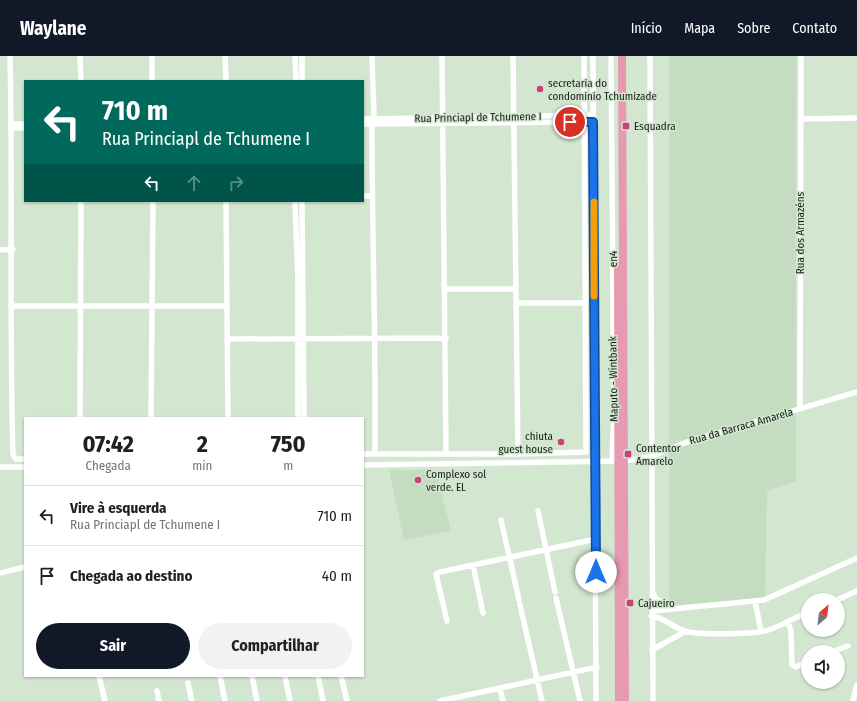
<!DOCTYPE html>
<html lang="pt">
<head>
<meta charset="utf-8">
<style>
  :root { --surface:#fff; --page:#f2f2f2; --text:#202124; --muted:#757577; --line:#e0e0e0; --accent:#111827 }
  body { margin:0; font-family:"Fira Sans Condensed",sans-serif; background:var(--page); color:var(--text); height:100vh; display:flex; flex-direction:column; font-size:15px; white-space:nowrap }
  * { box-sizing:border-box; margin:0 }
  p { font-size:13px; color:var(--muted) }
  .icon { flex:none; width:22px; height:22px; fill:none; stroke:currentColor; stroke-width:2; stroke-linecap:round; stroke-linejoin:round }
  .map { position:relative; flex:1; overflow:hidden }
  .sheet { position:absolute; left:24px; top:361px; width:340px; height:260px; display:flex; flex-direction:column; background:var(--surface); border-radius:0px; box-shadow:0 1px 3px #0004 }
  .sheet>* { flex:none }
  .top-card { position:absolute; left:24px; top:24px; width:340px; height:122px; border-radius:0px; box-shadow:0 1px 3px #0004; background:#00695c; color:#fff; overflow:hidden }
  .needle { width:26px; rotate:28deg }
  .buttons { position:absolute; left:801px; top:537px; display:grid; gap:8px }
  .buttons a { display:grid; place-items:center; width:44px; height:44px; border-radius:50%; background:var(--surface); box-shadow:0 1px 3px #0004; font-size:20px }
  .pin { position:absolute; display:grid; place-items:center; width:34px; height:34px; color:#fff; margin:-17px; border:2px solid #fff; border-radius:50%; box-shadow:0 1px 4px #0007 }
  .me { position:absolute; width:44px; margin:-22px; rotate:0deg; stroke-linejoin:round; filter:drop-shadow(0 0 3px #0008) }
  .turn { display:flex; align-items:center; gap:14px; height:84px; padding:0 12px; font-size:18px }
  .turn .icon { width:52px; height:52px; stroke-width:2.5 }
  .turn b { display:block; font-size:28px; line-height:34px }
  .lanes { display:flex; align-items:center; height:38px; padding:0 12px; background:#0003; justify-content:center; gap:20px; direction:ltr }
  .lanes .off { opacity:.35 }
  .eta { display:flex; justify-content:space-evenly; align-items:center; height:68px; text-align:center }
  .eta b { font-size:24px; font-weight:700; line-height:28px }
  .cta { display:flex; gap:8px; margin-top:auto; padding:8px 12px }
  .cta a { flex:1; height:46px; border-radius:24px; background:var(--accent); color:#fff; font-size:16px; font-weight:700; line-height:46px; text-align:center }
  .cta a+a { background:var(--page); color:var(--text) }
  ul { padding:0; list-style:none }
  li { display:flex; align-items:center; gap:12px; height:60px; padding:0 12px; border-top:1px solid var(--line) }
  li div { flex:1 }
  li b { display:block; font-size:15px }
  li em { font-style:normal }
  header { display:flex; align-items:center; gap:24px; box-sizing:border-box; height:56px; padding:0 20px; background:var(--accent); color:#fff }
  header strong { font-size:19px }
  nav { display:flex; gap:22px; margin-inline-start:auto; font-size:14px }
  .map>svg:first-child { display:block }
</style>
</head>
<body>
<header>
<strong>Waylane</strong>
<nav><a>Início</a><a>Mapa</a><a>Sobre</a><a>Contato</a></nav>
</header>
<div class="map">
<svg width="857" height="645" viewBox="0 0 857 645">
  <rect width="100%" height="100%" fill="#d2e6d0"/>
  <path fill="#c4ddc1" d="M669,0H796V425L767,435L765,542L669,550Z
    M389,414H436L451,475L404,484Z"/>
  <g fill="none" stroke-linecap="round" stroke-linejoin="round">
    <path stroke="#fff" stroke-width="5.5" d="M10,0C13,133 9,266 13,399L16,403H25
      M80,0L81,25
      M152,0V25
      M225,0L226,25
      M295,0L296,25
      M302,0V25
      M372,0L374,60L372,67C372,178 376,288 375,398
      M442,0L446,398
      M513,0L518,398
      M593,0L596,645
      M611,0L614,359L612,405
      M650,0L653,645
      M363,63L593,59
      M801,63L857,62
      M11,68H25
      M363,68L593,66
      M11,72H25
      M363,140H372
      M226,145L228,362
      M295,145L298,226V362
      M302,145L304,362
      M0,194L13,193
      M446,233H516
      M516,247H585
      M12,250H227
      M227,283L446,282
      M800,353L801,0
      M80,362L81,145
      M151,362L153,145
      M363,398H518L586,396L584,0
      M363,409L625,405L653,400L684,387L857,336
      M0,411H25
      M538,455L555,536
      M501,464L519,544
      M473,509L483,557
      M0,517L25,511
      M653,537L656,543L672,552
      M556,542L580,645
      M837,544L857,535
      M755,545L761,575
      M520,549L542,645
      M652,555L764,544L857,502
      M651,560C665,561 674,573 688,576C705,579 748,578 765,575C780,571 794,562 808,556
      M447,565L436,518L440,516L596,483
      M788,566L791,575L792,609L796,611L808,605
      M652,594L686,575
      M831,596L848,590
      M99,620L105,645
      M220,620L225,645
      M252,620L257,645
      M285,620L290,645
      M318,620L323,645
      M341,620L347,645
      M188,627L192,645
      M500,633L503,645
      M157,635L159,645
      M440,645L597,611
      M853,645L857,629"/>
    <path stroke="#e799b1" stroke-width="8" d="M622,0L625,645
      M618,210L619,645"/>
  </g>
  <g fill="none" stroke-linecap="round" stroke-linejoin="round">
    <defs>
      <path id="route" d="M570,66H593L596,516"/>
    </defs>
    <use href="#route" stroke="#114b97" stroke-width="10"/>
    <use href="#route" stroke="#1a73e8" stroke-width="7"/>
    <path stroke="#f59e0b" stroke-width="7" d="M594,146V240"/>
  </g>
  <g fill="#ca4077" stroke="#d2e6d0" stroke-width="1.5">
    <circle cx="540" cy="33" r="4"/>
    <rect x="622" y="66" width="8" height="8" rx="2"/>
    <circle cx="561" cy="386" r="4"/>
    <rect x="624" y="394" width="8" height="8" rx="2"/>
    <circle cx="418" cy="424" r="4"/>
    <rect x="626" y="543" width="8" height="8" rx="2"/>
  </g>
  <g text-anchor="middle" stroke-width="3" stroke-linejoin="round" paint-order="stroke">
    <g font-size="11" fill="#171e16" stroke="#d2e6d0" text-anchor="start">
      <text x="548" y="31">secretaria do<tspan x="548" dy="13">condominio Tchumizade</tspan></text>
      <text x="634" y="74">Esquadra</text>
      <text x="553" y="384" text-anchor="end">chiuta<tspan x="553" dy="13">guest house</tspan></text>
      <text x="636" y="396">Contentor<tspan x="636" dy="13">Amarelo</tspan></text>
      <text x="426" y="422">Complexo sol<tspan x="426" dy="13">verde. EL</tspan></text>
      <text x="638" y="551">Cajueiro</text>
    </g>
    <g font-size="11" fill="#171e16" stroke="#d2e6d0">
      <text transform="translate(478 61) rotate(-1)" y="4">Rua Princiapl de Tchumene I</text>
      <text transform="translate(800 177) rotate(-90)" y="4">Rua dos Armazéns</text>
      <text transform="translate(613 203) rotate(-90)" y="4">en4</text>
      <text transform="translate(613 323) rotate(-91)" y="4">Maputo - Wintbank</text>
      <text transform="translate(741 370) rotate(-16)" y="4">Rua da Barraca Amarela</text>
    </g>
  </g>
</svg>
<div class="buttons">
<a><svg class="needle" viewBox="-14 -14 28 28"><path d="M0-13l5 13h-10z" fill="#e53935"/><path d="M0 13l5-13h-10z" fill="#757577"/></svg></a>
<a><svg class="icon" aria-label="sound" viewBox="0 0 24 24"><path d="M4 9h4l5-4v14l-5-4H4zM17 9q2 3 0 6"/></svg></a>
</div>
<div class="pin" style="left:570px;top:66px;background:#d93025"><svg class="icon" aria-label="arrive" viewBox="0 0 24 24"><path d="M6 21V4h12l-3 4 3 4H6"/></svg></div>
<svg class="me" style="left:596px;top:516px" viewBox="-20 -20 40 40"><circle r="19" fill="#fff"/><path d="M0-13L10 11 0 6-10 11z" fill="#1a73e8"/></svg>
<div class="top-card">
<div class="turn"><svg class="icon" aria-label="left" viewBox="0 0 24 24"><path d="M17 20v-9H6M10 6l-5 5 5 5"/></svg><div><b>710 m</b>Rua Princiapl de Tchumene I</div></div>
<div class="lanes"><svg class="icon" aria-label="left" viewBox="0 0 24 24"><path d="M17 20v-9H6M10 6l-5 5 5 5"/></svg><svg class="icon off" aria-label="ahead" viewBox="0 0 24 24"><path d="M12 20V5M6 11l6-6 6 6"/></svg><svg class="icon off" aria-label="right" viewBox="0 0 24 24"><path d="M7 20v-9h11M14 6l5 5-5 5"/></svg></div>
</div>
<section class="sheet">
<div class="eta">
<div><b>07:42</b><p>Chegada</p></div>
<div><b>2</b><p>min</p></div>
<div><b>750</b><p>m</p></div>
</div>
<ul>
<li><svg class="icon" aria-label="left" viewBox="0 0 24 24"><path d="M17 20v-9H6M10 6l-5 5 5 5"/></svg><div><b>Vire à esquerda</b><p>Rua Princiapl de Tchumene I</p></div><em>710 m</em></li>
<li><svg class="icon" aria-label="arrive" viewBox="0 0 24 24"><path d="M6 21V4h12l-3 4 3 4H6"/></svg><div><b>Chegada ao destino</b></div><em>40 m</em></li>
</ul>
<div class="cta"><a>Sair</a><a>Compartilhar</a></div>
</section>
</div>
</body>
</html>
